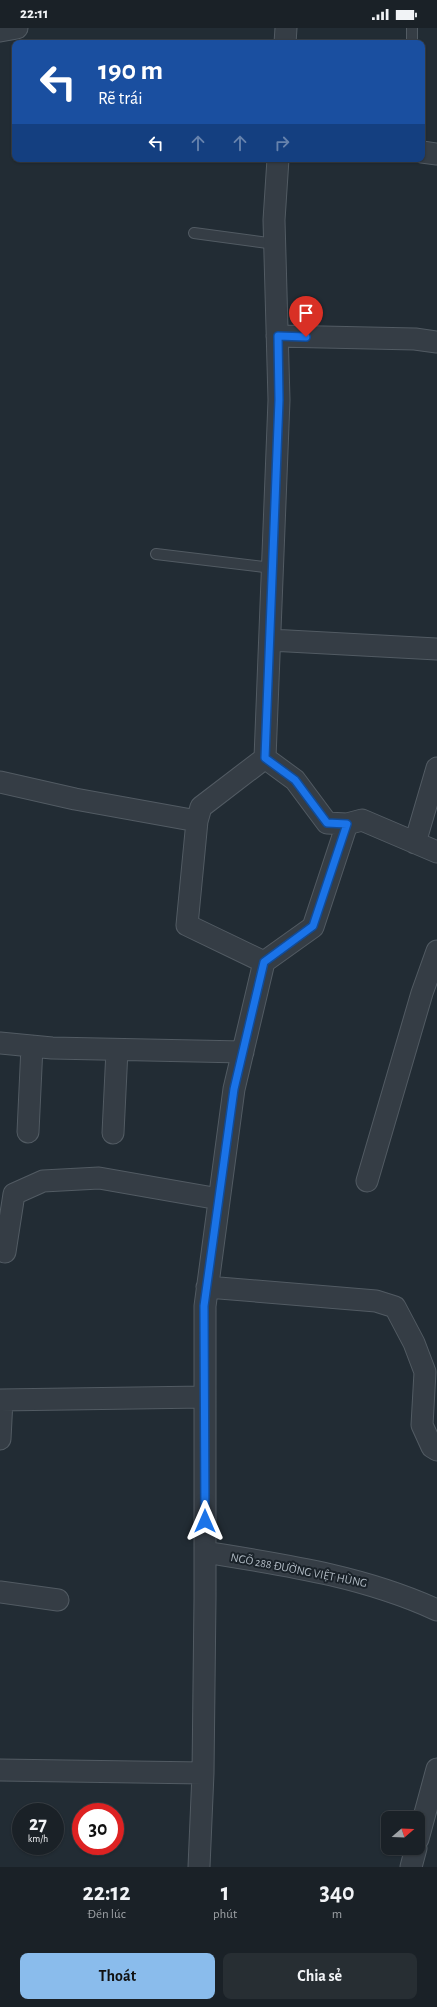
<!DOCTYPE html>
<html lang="vi">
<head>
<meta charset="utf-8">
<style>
  :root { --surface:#1a2127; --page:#272e33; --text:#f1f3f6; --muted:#9fa3a7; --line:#383e44; --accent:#8abcec }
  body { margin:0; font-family:"Alegreya Sans",sans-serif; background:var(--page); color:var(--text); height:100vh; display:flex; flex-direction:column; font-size:15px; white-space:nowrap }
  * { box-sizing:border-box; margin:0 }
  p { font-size:13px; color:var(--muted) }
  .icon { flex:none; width:22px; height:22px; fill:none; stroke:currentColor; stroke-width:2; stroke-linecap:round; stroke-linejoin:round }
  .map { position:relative; height:1839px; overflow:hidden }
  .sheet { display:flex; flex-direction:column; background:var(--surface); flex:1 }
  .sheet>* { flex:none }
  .guide { position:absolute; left:12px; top:12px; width:413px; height:122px; border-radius:8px; box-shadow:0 1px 3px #0004,0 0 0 1px var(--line); background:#1a4fa0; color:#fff; overflow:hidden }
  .needle { width:26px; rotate:71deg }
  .fabs { position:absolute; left:381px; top:1783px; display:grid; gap:8px }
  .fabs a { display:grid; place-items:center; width:44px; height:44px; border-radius:8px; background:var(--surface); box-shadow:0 1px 3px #0004,0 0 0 1px var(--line); font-size:20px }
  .speed { position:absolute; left:12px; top:1775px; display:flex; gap:8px; font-size:20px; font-weight:700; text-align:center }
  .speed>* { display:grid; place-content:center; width:52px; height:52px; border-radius:50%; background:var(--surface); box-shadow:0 1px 3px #0004,0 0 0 1px var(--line); line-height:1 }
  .speed small { font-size:10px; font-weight:400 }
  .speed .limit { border:6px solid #d22; background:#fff; color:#111 }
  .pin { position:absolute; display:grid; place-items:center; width:34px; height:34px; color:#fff; margin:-41px -17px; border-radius:50% 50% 50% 0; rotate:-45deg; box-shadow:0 0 4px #0007 }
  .pin .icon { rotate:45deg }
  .me { position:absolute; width:44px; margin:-22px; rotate:0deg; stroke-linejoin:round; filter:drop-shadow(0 0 3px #0008) }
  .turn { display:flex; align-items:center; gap:14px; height:84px; padding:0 20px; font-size:18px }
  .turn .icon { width:52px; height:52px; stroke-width:2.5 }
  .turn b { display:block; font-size:28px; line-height:34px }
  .lanes { display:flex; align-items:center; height:38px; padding:0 20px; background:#0003; justify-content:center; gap:20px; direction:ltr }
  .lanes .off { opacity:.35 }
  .eta { display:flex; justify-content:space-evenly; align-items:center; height:68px; text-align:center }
  .eta b { font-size:24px; font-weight:600; line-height:28px }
  .cta { display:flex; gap:8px; margin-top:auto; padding:8px 20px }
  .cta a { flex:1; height:46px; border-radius:8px; background:var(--accent); color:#111; font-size:16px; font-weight:600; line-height:46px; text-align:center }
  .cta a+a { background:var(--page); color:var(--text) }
  .status { display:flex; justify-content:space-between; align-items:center; height:28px; padding:0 20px; background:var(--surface); direction:ltr }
  .status svg { height:11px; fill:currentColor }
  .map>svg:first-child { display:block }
</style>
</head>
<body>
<div class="status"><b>22:11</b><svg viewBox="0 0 49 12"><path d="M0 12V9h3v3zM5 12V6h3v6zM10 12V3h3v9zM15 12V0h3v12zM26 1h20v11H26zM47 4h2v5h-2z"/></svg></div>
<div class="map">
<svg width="437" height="1839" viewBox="0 0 437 1839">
  <rect width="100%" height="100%" fill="#222c34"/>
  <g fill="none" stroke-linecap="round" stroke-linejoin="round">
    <defs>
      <path id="lane" d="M412,15V0
        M194,205L275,216
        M156,526L272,540"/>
      <path id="street" d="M0,3L17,0
        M285,15L286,0
        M422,124L437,126
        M277,308L415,311L437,314
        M270,612L437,621
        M265,730L279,372L274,192L278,131
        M265,730L295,752L327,795L347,796L313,899L264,934L187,897L197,793L201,779Z
        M0,754L75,771L197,793
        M347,796L362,792L437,824
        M415,815L437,740
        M0,1015L52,1020L243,1024
        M28,1104L32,1018
        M113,1105L117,1022
        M367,1153L422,965L437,923
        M5,1224L14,1166L43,1153L99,1150L219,1171
        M207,1259L376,1273L395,1279L414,1315L425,1344L422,1397L432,1419L437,1422
        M0,1372L204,1369
        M0,1411L2,1372
        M205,1524C285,1537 363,1548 437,1582
        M0,1564L58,1572
        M0,1742L203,1745
        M418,1811L437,1741
        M199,1839L203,1745L205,1570V1278L234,1061L264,934
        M411,1839L416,1820"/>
    </defs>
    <use href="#lane" stroke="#525b63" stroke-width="12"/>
    <use href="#street" stroke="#525b63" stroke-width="23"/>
    <use href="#lane" stroke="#353d45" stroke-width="10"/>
    <use href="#street" stroke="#353d45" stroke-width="21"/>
  </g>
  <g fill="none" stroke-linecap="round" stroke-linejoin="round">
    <defs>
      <path id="route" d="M205,1493L204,1278L234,1061L264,934L313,898L347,796L327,795L295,752L265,730L279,372L278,308L306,309"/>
    </defs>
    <use href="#route" stroke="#114b97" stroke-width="10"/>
    <use href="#route" stroke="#1a73e8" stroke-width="7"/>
  </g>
  <g text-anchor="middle" stroke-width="4" stroke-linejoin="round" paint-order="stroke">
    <g font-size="12" fill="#afb9c2" stroke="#1a2229">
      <text transform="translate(299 1542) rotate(11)" y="4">NGÕ 288 ĐƯỜNG VIỆT HÙNG</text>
    </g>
  </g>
</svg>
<div class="fabs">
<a><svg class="needle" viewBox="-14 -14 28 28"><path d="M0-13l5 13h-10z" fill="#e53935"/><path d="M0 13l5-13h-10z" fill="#9fa3a7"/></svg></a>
</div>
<div class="speed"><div>27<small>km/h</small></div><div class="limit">30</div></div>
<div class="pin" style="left:306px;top:309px;background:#d93025"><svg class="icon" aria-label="arrive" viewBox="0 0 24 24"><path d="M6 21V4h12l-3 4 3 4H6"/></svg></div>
<svg class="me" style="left:205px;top:1493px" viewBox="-20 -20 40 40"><path d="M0-17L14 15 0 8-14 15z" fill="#1a73e8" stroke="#fff" stroke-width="4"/></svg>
<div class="guide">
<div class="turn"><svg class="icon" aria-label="left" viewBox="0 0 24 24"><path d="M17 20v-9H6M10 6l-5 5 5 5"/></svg><div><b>190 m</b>Rẽ trái</div></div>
<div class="lanes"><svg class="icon" aria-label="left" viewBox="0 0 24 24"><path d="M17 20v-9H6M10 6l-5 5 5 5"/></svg><svg class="icon off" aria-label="ahead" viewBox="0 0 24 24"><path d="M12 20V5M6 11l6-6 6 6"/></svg><svg class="icon off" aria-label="ahead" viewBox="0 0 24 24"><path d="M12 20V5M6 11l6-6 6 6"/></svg><svg class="icon off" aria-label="right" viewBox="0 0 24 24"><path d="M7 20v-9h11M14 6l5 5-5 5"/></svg></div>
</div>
</div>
<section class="sheet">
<div class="eta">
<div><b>22:12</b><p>Đến lúc</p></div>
<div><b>1</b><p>phút</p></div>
<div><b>340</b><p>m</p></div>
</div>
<div class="cta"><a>Thoát</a><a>Chia sẻ</a></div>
</section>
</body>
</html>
